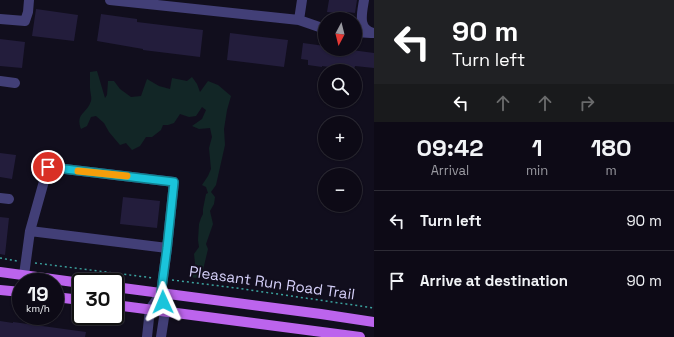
<!DOCTYPE html>
<html lang="en">
<head>
<meta charset="utf-8">
<style>
  :root { --surface:#0d0a16; --page:#16131f; --text:#f1f3f6; --muted:#9a9aa1; --line:#2d2b35 }
  body { margin:0; font-family:"Space Grotesk",sans-serif; background:var(--page); color:var(--text); height:100vh; display:flex; flex-direction:column; font-size:15px; white-space:nowrap }
  * { box-sizing:border-box; margin:0 }
  p { font-size:13px; color:var(--muted) }
  .icon { flex:none; width:22px; height:22px; fill:none; stroke:currentColor; stroke-width:2; stroke-linecap:round; stroke-linejoin:round }
  .map { position:relative; flex:1; overflow:hidden }
  .side { display:flex; flex-direction:column; background:var(--surface); width:300px }
  .side>* { flex:none }
  .top-card { background:#202124; color:#fff; overflow:hidden }
  .needle { width:26px; rotate:187deg }
  .controls { position:absolute; left:318px; top:12px; display:grid; gap:8px }
  .controls a { display:grid; place-items:center; width:44px; height:44px; border-radius:50%; background:var(--surface); box-shadow:0 1px 3px #0004,0 0 0 1px var(--line); font-size:20px }
  .speed { position:absolute; left:12px; top:273px; display:flex; gap:8px; font-size:20px; font-weight:700; text-align:center }
  .speed>* { display:grid; place-content:center; width:52px; height:52px; border-radius:50%; background:var(--surface); box-shadow:0 1px 3px #0004,0 0 0 1px var(--line); line-height:1 }
  .speed small { font-size:10px; font-weight:400 }
  .speed .limit { border:2px solid #111; border-radius:6px; background:#fff; color:#111 }
  .pin { position:absolute; display:grid; place-items:center; width:34px; height:34px; color:#fff; margin:-17px; border:2px solid #fff; border-radius:50%; box-shadow:0 1px 4px #0007 }
  .me { position:absolute; width:44px; margin:-22px; rotate:359deg; stroke-linejoin:round; filter:drop-shadow(0 0 3px #0008) }
  .turn { display:flex; align-items:center; gap:14px; height:84px; padding:0 12px; font-size:18px }
  .turn .icon { width:52px; height:52px; stroke-width:2.5 }
  .turn b { display:block; font-size:28px; line-height:34px }
  .lanes { display:flex; align-items:center; height:38px; padding:0 12px; background:#0003; justify-content:center; gap:20px; direction:ltr }
  .lanes .off { opacity:.35 }
  .eta { display:flex; justify-content:space-evenly; align-items:center; height:68px; text-align:center }
  .eta b { font-size:24px; font-weight:700; line-height:28px }
  ul { padding:0; list-style:none }
  li { display:flex; align-items:center; gap:12px; height:60px; padding:0 12px; border-top:1px solid var(--line) }
  li div { flex:1 }
  li b { display:block; font-size:15px }
  li em { font-style:normal }
  main { display:flex; flex:1; min-height:0 }
  .map>svg:first-child { display:block }
</style>
</head>
<body>
<main>
<div class="map">
<svg width="374" height="337" viewBox="0 0 374 337">
  <rect width="100%" height="100%" fill="#110e1d"/>
  <path fill="#122626" d="M97,71L105,98L107,95L108,81H114L120,89L131,97L141,96L147,79L159,86L170,89L172,78L187,81L192,77L197,84L200,92L208,81L218,85L231,96L227,110L224,129L225,145L216,185L211,192L215,197L214,204L210,211L213,224L206,244L208,249L203,270L204,279L189,277L193,271L195,263L194,254L199,247L198,240L199,224L201,218L203,214V209L206,194L208,193L206,187L202,185L208,176L211,169L209,148L212,137L210,128L199,129L192,126L202,119L206,110L202,107L196,116L189,117L180,114L174,123L168,125H163L161,130L152,137H146L140,146L132,150L126,143L120,145L109,132L104,123L96,116L91,117L87,126L81,129C75,113 87,114 91,101C92,97 90,92 90,88C90,83 90,77 90,72Z"/>
  <path fill="#231d3c" d="M329,0H357L355,13L347,12V14L327,12Z
    M36,9L78,15L74,41L32,36Z
    M101,14L137,19V22L203,30L200,57L143,50V49L97,41Z
    M230,33L288,40L284,67L227,60Z
    M0,39L25,42L22,68L0,66Z
    M303,43L325,46V49H344L374,53V68L355,66L354,70L322,66V67L308,65V60L301,59Z
    M0,153L16,155L12,179L0,177Z
    M123,197L160,201L157,228L120,224Z
    M0,217L9,218L5,255L0,254Z
    M0,321L13,323V322L86,332L85,337H0Z"/>
  <g fill="none" stroke-linecap="round" stroke-linejoin="round">
    <path stroke="#3ba29e" stroke-width="1.5" stroke-dasharray="2 3" stroke-linecap="butt" d="M0,258L17,261
      M35,263L154,278
      M172,280L236,288L374,308"/>
    <path stroke="#423f77" stroke-width="10" d="M110,0L299,20L325,29
      M364,0C362,13 357,30 374,33
      M0,19L25,21L28,12L29,0
      M299,20L302,0
      M355,32L371,33
      M0,81L15,83
      M0,198L9,199
      M30,231L48,167L174,182L167,248
      M24,275L30,231L167,248L161,293L165,311L161,337
      M147,337L150,309L161,293"/>
    <path stroke="#bc64ed" stroke-width="10" d="M0,272L81,283
      M115,287L321,314L374,322
      M0,290L21,292
      M55,297L81,300
      M115,305L360,337"/>
  </g>
  <g fill="none" stroke-linecap="round" stroke-linejoin="round">
    <defs>
      <path id="route" d="M48,167L174,182L167,248L161,293L163,302"/>
    </defs>
    <use href="#route" stroke="#117f8e" stroke-width="10"/>
    <use href="#route" stroke="#1ac4db" stroke-width="7"/>
    <path stroke="#f59e0b" stroke-width="7" d="M78,171L127,176"/>
  </g>
  <g text-anchor="middle" stroke-width="4" stroke-linejoin="round" paint-order="stroke">
    <g font-size="15" fill="#d5d0f9" stroke="#110e1d">
      <text transform="translate(272 283) rotate(8)" y="5">Pleasant Run Road Trail</text>
    </g>
  </g>
</svg>
<div class="controls">
<a><svg class="needle" viewBox="-14 -14 28 28"><path d="M0-13l5 13h-10z" fill="#e53935"/><path d="M0 13l5-13h-10z" fill="#9a9aa1"/></svg></a>
<a><svg class="icon" aria-label="search" viewBox="0 0 24 24"><circle cx="10" cy="10" r="6"/><path d="M15 15l6 6"/></svg></a>
<a>+</a>
<a>−</a>
</div>
<div class="speed"><div>19<small>km/h</small></div><div class="limit">30</div></div>
<div class="pin" style="left:48px;top:167px;background:#d93025"><svg class="icon" aria-label="arrive" viewBox="0 0 24 24"><path d="M6 21V4h12l-3 4 3 4H6"/></svg></div>
<svg class="me" style="left:163px;top:302px" viewBox="-20 -20 40 40"><path d="M0-17L14 15 0 8-14 15z" fill="#1ac4db" stroke="#fff" stroke-width="4"/></svg>
</div>
<section class="side">
<div class="top-card">
<div class="turn"><svg class="icon" aria-label="left" viewBox="0 0 24 24"><path d="M17 20v-9H6M10 6l-5 5 5 5"/></svg><div><b>90 m</b>Turn left</div></div>
<div class="lanes"><svg class="icon" aria-label="left" viewBox="0 0 24 24"><path d="M17 20v-9H6M10 6l-5 5 5 5"/></svg><svg class="icon off" aria-label="ahead" viewBox="0 0 24 24"><path d="M12 20V5M6 11l6-6 6 6"/></svg><svg class="icon off" aria-label="ahead" viewBox="0 0 24 24"><path d="M12 20V5M6 11l6-6 6 6"/></svg><svg class="icon off" aria-label="right" viewBox="0 0 24 24"><path d="M7 20v-9h11M14 6l5 5-5 5"/></svg></div>
</div>
<div class="eta">
<div><b>09:42</b><p>Arrival</p></div>
<div><b>1</b><p>min</p></div>
<div><b>180</b><p>m</p></div>
</div>
<ul>
<li><svg class="icon" aria-label="left" viewBox="0 0 24 24"><path d="M17 20v-9H6M10 6l-5 5 5 5"/></svg><div><b>Turn left</b></div><em>90 m</em></li>
<li><svg class="icon" aria-label="arrive" viewBox="0 0 24 24"><path d="M6 21V4h12l-3 4 3 4H6"/></svg><div><b>Arrive at destination</b></div><em>90 m</em></li>
</ul>
</section>
</main>
</body>
</html>
